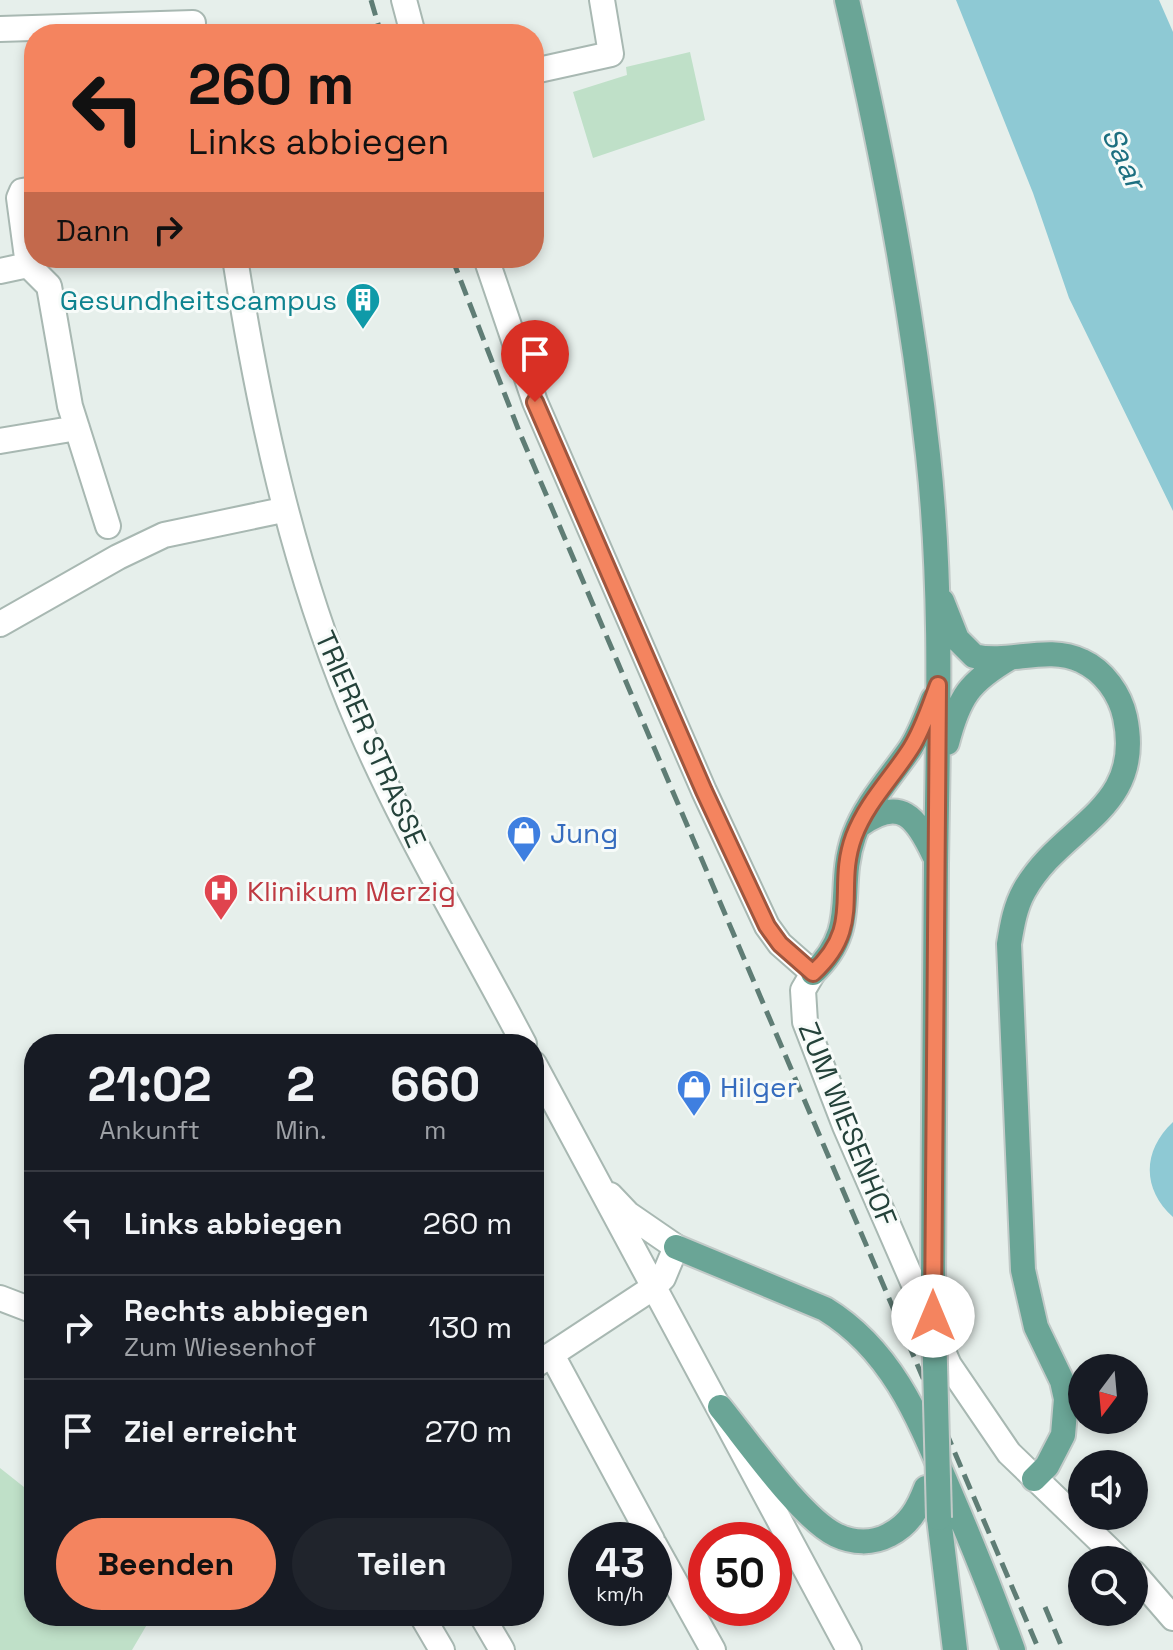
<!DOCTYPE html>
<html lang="de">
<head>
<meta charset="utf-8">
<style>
  :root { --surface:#171b24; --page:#20242c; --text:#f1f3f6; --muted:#9ea1a6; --line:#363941; --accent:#f4845f }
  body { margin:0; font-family:"Space Grotesk",sans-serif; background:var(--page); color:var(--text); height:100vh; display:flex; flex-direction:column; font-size:30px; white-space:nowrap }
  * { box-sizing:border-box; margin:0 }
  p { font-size:26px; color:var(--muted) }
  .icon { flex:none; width:44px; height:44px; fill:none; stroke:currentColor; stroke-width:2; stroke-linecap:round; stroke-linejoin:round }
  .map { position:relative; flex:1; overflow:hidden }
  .drawer { position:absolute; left:24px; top:1034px; width:520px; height:592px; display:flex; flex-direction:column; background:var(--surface); border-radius:32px; box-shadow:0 4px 12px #0003 }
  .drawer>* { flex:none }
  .hud { position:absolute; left:24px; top:24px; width:520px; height:244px; border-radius:32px; box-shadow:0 4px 12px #0003; background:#f4845f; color:#111; overflow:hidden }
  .needle { width:52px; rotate:196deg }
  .tools { position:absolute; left:1068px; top:1354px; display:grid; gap:16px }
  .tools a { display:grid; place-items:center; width:80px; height:80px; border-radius:50%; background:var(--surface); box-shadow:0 4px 12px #0003; font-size:40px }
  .speed { position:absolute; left:568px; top:1522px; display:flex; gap:16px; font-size:40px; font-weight:700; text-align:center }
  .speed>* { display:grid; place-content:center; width:104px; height:104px; border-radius:50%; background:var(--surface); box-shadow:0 4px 12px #0003; line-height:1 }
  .speed small { font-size:20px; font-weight:400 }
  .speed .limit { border:12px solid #d22; background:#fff; color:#111 }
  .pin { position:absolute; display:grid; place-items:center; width:68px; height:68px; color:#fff; margin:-82px -34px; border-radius:50% 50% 50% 0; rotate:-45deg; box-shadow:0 0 8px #0007 }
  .pin .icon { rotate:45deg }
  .me { position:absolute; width:88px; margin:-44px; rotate:0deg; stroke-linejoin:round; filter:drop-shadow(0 0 6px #0008) }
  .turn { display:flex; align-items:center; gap:28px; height:168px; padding:0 32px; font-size:36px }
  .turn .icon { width:104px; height:104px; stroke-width:2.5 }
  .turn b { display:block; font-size:56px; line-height:68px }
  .then { display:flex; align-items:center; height:76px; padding:0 32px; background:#0003; gap:16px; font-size:30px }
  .eta { display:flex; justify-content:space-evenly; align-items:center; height:136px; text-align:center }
  .eta b { font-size:48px; font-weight:700; line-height:56px }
  .action { display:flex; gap:16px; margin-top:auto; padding:16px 32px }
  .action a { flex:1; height:92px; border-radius:48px; background:var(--accent); color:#111; font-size:32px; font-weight:700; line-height:92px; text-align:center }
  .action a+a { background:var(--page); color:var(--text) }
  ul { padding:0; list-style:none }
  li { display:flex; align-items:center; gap:24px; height:104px; padding:0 32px; border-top:2px solid var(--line) }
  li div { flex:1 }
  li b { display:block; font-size:30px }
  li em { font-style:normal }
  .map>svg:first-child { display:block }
</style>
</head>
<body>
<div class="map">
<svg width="1173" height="1650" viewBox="0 0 1173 1650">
  <rect width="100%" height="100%" fill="#e6efeb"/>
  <path fill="#bfe0c8" d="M690,52L705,120L593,158L573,92L627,75L626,67Z
    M0,1468L34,1495V1616H152L132,1650H0Z"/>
  <path fill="#8ec9d4" d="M956,0H1159L1173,32V511L1069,298L1033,193Z
    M1173,1122V1217C1142,1189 1142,1151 1173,1122Z"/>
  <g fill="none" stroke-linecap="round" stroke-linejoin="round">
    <defs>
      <path id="minor" d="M404,0L413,34
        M0,29L193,23
        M534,71L611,54L602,0
        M34,189L22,191L19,198L28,265L49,286L70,406L108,526
        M235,258C259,411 291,559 350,704C398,822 465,931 524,1044
        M486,258L535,402L704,791L767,926L780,944L813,973L803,990L805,1022L845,1126L949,1365L1009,1453L1120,1560
        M0,271L28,265
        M0,441L77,428
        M0,624L118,557L164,535L283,510
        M534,1064L849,1650
        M0,1298L34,1311
        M552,1355L652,1540
        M534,1366L654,1287L663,1278L676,1247L628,1214L610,1195
        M654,1544L713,1650
        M1134,1573L1173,1618
        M422,1616L442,1650
        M482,1616L502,1650"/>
      <path id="major" d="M847,0C882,150 911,301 928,455C943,591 938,729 936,865C934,1006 934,1147 933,1288
        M942,601L957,639L974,656C1009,665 1047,644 1082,661C1104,671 1120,694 1125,717C1145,811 1061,824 1024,891C1015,907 1012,926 1009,944L1023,1270L1036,1327L1062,1381L1066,1399L1063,1435L1047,1466L1034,1479
        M947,743C959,697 969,682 1010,658
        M860,825C901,796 916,817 934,855
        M813,973C861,928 835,890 854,836C866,803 890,778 910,749C920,734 926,716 933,699
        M676,1247L825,1309C895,1352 921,1424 952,1497C974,1548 994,1598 1013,1650
        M720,1407C747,1440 801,1518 836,1535C853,1543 872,1544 889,1535C909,1525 918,1509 926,1488
        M939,1518L955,1650"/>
    </defs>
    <use href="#minor" stroke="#a8b8b2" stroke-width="28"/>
    <use href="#major" stroke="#c2cac8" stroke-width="28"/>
    <use href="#minor" stroke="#fff" stroke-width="24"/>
    <use href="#major" stroke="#6aa596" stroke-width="24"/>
    <path stroke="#5f7d75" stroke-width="5" stroke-dasharray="16 8" stroke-linecap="butt" d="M371,0L381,34
      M452,258L519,431L1039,1650
      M1045,1607L1063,1650"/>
    <defs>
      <path id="major-bridge" d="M933,1288L939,1518"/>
    </defs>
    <use href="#major-bridge" stroke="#c2cac8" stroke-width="28" stroke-linecap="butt"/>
    <use href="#major-bridge" stroke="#6aa596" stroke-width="24"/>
  </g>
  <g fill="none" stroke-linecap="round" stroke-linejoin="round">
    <defs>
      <path id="route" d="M535,402L704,791L767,926L780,944L813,973C865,925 834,890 854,836C867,802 892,778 911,748C923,729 930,706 938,685L933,1316"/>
    </defs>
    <use href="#route" stroke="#9f563e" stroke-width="20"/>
    <use href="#route" stroke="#f4845f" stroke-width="14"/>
  </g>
  <defs>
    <symbol id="building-pin" viewBox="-11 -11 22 30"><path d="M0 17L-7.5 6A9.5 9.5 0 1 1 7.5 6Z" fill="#0f9aa8" stroke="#f7fbf9"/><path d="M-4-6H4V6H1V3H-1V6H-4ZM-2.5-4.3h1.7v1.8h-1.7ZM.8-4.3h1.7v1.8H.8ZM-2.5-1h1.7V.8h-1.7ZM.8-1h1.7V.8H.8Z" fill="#fff"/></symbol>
    <symbol id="shop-pin" viewBox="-11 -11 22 30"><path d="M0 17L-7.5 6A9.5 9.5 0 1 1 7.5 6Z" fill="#3f7fe0" stroke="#f7fbf9"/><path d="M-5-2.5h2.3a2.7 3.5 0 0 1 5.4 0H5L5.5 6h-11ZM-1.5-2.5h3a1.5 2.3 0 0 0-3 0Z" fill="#fff"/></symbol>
    <symbol id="hospital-pin" viewBox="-11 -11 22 30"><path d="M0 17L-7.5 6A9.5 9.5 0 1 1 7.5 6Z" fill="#e0444e" stroke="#f7fbf9"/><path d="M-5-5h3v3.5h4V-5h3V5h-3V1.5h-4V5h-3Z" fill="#fff"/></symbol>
  </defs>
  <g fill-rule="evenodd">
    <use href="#building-pin" x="343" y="280" width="40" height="54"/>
    <use href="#shop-pin" x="504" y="813" width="40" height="54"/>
    <use href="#hospital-pin" x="201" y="871" width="40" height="54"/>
    <use href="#shop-pin" x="674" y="1067" width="40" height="54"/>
  </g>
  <g text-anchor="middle" stroke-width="6" stroke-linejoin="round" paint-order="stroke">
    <g font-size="28" fill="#0d838f" stroke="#f7fbf9" text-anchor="end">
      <text x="337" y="310">Gesundheitscampus</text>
    </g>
    <g font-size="28" fill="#24423a" stroke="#f7fbf9">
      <text transform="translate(371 739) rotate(66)" y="10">TRIERER STRASSE</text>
      <text transform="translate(848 1124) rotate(68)" y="10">ZUM WIESENHOF</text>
    </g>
    <g font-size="28" fill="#366cbe" stroke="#f7fbf9" text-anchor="start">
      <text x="550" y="843">Jung</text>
      <text x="720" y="1097">Hilger</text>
    </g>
    <g font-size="28" fill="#be3a42" stroke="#f7fbf9" text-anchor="start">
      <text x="247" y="901">Klinikum Merzig</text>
    </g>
    <g font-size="30" font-style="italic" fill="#1c6f80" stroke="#f7fbf9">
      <text transform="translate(1124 158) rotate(65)" y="10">Saar</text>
    </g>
  </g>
</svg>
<div class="tools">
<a><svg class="needle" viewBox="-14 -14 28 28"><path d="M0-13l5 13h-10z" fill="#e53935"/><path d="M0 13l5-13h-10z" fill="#9ea1a6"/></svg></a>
<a><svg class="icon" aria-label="sound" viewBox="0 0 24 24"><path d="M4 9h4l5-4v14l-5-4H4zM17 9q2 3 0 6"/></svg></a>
<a><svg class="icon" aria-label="search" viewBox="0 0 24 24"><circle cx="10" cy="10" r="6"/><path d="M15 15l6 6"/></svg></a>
</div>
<div class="speed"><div>43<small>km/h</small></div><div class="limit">50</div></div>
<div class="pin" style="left:535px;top:402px;background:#d93025"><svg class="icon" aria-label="arrive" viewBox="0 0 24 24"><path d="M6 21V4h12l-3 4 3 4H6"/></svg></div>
<svg class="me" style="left:933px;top:1316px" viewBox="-20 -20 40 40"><circle r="19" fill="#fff"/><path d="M0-13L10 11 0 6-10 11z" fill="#f4845f"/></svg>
<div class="hud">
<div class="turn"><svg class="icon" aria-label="left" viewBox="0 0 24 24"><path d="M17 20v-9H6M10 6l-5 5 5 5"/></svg><div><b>260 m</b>Links abbiegen</div></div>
<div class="then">Dann<svg class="icon" aria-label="right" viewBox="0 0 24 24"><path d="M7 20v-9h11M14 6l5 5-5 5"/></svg></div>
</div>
<section class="drawer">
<div class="eta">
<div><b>21:02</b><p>Ankunft</p></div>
<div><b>2</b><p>Min.</p></div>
<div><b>660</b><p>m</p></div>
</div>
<ul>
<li><svg class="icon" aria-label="left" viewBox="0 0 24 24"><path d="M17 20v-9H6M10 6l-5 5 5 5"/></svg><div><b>Links abbiegen</b></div><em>260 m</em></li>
<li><svg class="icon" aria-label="right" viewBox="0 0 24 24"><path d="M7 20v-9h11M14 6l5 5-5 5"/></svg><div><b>Rechts abbiegen</b><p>Zum Wiesenhof</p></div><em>130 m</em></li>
<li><svg class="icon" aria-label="arrive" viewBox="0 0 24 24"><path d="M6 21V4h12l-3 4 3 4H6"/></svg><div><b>Ziel erreicht</b></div><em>270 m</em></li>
</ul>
<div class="action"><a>Beenden</a><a>Teilen</a></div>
</section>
</div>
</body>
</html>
